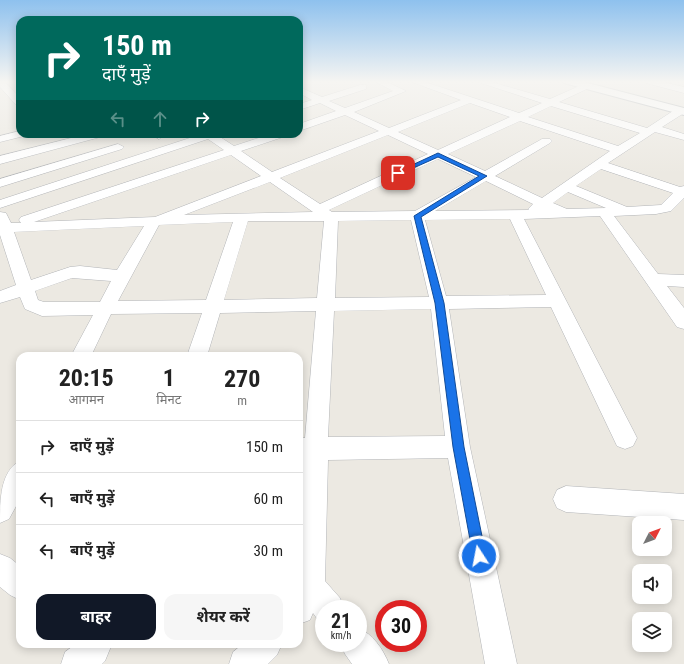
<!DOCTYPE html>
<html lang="hi">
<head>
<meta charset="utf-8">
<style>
  :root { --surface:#fff; --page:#f6f6f6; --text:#222; --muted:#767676; --line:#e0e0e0; --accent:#111827 }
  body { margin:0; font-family:"Roboto Condensed","Noto Sans Devanagari",sans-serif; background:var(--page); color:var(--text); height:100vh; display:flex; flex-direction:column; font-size:15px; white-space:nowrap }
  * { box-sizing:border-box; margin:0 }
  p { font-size:13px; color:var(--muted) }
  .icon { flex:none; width:22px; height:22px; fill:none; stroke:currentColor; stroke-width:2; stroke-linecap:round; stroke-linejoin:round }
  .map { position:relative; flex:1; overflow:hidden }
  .side { position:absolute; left:16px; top:352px; width:287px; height:296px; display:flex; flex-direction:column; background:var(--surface); border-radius:12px; box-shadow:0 2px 10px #0003 }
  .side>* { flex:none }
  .guide { position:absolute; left:16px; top:16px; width:287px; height:122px; border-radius:12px; box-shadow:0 2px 10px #0003; background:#00695c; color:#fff; overflow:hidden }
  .needle { width:26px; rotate:48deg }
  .tools { position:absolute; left:632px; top:516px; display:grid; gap:8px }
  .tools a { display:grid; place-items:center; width:40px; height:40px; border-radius:8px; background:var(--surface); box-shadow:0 2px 10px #0003; font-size:20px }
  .speed { position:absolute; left:315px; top:600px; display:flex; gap:8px; font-size:20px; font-weight:700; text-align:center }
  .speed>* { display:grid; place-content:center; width:52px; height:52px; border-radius:50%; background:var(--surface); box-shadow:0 2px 10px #0003; line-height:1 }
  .speed small { font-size:10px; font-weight:400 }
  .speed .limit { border:6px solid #d22; background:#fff; color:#111 }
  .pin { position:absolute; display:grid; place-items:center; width:34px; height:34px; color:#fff; margin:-17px; border-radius:8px; box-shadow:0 2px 6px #0006 }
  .me { position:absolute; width:44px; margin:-22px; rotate:349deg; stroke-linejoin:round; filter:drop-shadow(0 0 3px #0008) }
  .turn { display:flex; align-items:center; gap:14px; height:84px; padding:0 20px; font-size:18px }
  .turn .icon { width:52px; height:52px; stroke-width:2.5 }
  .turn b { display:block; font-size:28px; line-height:34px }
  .lanes { display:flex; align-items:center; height:38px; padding:0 20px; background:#0003; justify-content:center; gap:20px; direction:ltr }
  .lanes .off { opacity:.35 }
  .eta { display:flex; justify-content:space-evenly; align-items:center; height:68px; text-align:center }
  .eta b { font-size:24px; font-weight:700; line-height:28px }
  .action { display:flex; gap:8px; margin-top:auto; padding:8px 20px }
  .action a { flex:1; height:46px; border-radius:12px; background:var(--accent); color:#fff; font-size:16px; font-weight:700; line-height:46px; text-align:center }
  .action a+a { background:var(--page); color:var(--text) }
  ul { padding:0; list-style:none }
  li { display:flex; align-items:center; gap:12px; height:52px; padding:0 20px; border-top:1px solid var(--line) }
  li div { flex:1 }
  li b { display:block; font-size:15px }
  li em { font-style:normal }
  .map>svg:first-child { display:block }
</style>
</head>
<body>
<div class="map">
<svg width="684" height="664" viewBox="0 0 684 664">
  <rect width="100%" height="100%" fill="#ece9e2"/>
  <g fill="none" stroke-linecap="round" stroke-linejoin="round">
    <defs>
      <path id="street" d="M0,81H4L20,98V107L17,106L0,87Z
        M374,81H385L406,91L354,112L389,128L461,100L409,81H422L519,113L542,103L475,81H488L550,99L586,83L589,84V88L559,102L647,128L676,109L684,110V113L662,127L684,134V140L655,132L608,163L680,187L684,186V198L671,211L656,214L614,216L658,274L684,275V287L667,286L684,308V329L677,327L600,216L524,219L633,430L637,438L633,446L625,449L617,446L551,307L449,309L470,447L517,664H485L448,458L328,460L325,581L340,598L344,609H324V622L318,620L313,613L310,620L299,624V528L303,460H299V438H305L316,311L220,313L207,356H187L202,313L111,314L91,356H71L93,315L42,316L25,309L20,297L0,303V291L16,285L0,235V212L6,213L11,223H21L19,220L21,217L224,150L208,139L0,208V200L202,134H218L217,135L234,146L271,134H287L286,136L241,151L272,172L379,131L345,115L299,131V124L336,111L320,103L299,110V104L312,100L299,93V87L322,97L360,85H366V89L329,101L345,108L393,91ZM470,103L510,117L438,150L398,132ZM551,106L640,133L618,146L528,117ZM520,121L610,151L542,198L495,176L550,143L552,141L550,139H542L485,171L448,154ZM388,135L428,154L320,204L280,178ZM231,155L261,176L155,217L34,222ZM438,159L476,177L415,211L332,212L329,210ZM601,169L673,193L661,205L627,207L576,186ZM486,181L533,204L528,209L529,210L435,211ZM270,182L313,212L184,215ZM568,192L606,208L567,209L553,203ZM510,219L546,295L446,296L425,220ZM411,220L429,297L335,298L338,221ZM248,221H324L317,298L224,300ZM233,222L206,300L118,301L159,225ZM144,226L117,270L80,266L70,267L31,280L14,232ZM72,278L111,281L100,302H44L38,300L35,291ZM431,309L445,436L328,437L334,311Z
        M645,81H659L684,87V93L646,83Z
        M20,131V134H25L24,136L0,142V136Z
        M87,134H105L104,136L0,164V156Z
        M151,134H163L164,136L159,139Z
        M118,144L124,147L122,149L0,187V179Z
        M20,461V499L9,519L0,523C0,501 0,471 20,461Z
        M566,486L684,494V520L566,512L557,508L553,499L557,490Z
        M0,554L10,558L20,566V600L10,595L0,587Z
        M358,628C373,634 383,649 389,664H352L345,654L340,643H358Z
        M76,644H112L105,661L102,664H61L65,652Z
        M243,644H282L277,655L268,664H229L233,652Z"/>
      <path id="secondary" d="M563,81H580L684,108V115L564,83Z"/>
    </defs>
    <use href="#street" stroke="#b3b5b8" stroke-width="1"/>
    <use href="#secondary" stroke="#b1b5b8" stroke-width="2"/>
    <use href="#street" fill="#fff" fill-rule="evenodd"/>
    <use href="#secondary" fill="#fff" fill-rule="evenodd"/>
  </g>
  <linearGradient id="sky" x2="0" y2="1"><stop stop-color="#8ec1ee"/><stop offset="0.47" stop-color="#f6f5f2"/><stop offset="1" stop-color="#f6f5f2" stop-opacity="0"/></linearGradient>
  <rect width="684" height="174" fill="url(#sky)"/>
  <path fill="#1a73e8" stroke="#114b97" d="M438,153L487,176L421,217L444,303L464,447L486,556L484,560L479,562L475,560L473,556L453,447L435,303L414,216L479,176L438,157L400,174L395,173Z"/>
</svg>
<div class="tools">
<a><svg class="needle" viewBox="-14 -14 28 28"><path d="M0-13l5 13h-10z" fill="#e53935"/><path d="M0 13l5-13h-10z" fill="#767676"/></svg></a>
<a><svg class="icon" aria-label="sound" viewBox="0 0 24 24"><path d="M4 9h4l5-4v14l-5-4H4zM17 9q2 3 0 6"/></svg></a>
<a><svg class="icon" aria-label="layers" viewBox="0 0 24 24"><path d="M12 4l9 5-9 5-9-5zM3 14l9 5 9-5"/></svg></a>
</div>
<div class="speed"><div>21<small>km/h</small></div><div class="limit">30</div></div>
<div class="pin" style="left:398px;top:173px;background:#d93025"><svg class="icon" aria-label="arrive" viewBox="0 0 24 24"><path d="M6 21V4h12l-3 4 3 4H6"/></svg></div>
<svg class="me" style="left:479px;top:556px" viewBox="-20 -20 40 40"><circle r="17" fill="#1a73e8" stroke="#fff" stroke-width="3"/><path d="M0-11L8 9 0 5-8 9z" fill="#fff"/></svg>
<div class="guide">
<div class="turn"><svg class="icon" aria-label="right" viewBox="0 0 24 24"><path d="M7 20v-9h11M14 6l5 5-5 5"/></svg><div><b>150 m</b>दाएँ मुड़ें</div></div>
<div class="lanes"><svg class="icon off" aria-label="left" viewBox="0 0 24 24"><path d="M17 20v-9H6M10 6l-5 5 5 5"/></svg><svg class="icon off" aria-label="ahead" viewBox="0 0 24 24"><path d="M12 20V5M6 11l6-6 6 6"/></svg><svg class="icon" aria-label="right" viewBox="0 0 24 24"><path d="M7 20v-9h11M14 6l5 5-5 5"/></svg></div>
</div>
<section class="side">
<div class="eta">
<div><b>20:15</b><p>आगमन</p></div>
<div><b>1</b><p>मिनट</p></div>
<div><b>270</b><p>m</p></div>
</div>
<ul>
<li><svg class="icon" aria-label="right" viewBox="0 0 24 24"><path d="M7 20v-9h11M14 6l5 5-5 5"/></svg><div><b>दाएँ मुड़ें</b></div><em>150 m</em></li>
<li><svg class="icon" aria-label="left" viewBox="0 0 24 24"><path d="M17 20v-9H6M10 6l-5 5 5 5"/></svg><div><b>बाएँ मुड़ें</b></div><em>60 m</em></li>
<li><svg class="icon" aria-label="left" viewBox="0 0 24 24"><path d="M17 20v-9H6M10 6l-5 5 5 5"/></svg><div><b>बाएँ मुड़ें</b></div><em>30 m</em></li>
</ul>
<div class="action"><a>बाहर</a><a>शेयर करें</a></div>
</section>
</div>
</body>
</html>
